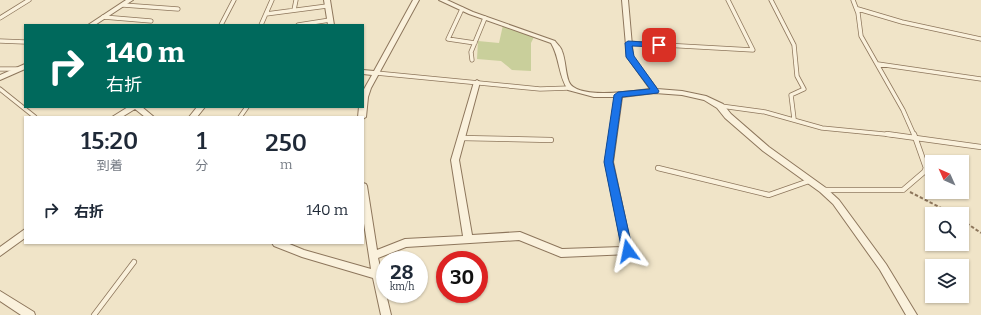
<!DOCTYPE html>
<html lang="ja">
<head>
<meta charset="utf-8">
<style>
  :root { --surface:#fff; --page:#f2f2f3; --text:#1f2937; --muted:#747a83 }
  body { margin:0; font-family:Bitter,"Noto Sans JP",serif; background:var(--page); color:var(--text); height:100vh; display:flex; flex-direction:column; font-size:15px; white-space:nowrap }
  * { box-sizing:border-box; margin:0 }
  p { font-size:13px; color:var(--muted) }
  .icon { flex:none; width:22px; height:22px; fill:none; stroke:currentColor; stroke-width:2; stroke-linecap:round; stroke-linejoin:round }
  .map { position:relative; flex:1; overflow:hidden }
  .details { position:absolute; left:24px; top:116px; width:340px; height:128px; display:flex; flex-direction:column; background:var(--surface); border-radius:0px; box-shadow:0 1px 3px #0004 }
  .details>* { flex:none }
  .guide { position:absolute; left:24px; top:24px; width:340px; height:84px; border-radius:0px; box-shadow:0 1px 3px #0004; background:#00695c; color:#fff; overflow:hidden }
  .needle { width:26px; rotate:315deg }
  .buttons { position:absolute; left:925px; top:155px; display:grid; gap:8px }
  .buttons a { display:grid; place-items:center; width:44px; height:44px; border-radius:0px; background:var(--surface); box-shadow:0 1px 3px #0004; font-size:20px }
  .speed { position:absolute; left:376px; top:251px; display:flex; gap:8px; font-size:20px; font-weight:700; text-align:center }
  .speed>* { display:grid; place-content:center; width:52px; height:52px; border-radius:50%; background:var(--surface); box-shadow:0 1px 3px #0004; line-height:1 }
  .speed small { font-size:10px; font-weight:400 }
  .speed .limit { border:6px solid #d22; background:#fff; color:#111 }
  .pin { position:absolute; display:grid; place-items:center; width:34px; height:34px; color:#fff; margin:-17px; border-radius:8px; box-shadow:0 2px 6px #0006 }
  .me { position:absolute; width:44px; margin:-22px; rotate:348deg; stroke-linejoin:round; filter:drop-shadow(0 0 3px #0008) }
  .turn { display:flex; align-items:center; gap:14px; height:84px; padding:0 16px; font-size:18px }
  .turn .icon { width:52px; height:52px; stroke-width:2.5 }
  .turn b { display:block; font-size:28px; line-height:34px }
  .eta { display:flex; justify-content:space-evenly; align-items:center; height:68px; text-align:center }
  .eta b { font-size:24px; font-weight:600; line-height:28px }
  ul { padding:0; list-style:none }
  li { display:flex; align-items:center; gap:12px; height:52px; padding:0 16px }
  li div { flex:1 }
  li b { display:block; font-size:15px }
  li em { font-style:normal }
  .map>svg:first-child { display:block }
</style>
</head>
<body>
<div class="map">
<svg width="981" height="315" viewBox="0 0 981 315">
  <rect width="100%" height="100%" fill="#f0e4c8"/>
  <path fill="#c9cf9b" d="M503,25L535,35L531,43V71L512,70L501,61L477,59L478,41L499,43Z"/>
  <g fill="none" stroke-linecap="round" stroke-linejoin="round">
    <defs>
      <path id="lane-far1" d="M771,0L794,45L797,76L804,89L791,95L794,119
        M853,0L858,13L861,36L903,110L914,135
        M123,5L178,9
        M462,9L448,39L475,43
        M858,9L902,22L981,39
        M294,10L296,0
        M266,14L327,6
        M103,17L151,21
        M0,18L29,0
        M221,25L234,0
        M261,25L272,0
        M298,25L330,20
        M0,41L25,42
        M628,43L753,50L728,0
        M472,60L471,52L485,18
        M878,64L981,79
        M0,69H17
        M376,73L540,89L570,88
        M0,89L35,117
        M721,106L765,112L822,128L894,135
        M240,117L247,107"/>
      <path id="lane" d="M887,134L981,147
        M461,138L551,140
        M658,168L769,195L809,181
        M824,190H903L924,172L926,168L914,134
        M94,315L134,262"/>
      <path id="street" d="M126,0H133L95,25H88Z
        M324,0H330L334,25H328Z
        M413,0H419L371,88L368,97L366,117L363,119V117H358L359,107H363V91L372,75L363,74V70L374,71Z
        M439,0H447L473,12L555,41C557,44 561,47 562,51C566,61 565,72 569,82C577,100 634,91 650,89L627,57L622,0H628L633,57L657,89L682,91L706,96L723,104L731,114L769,147L826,188L839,200L886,264L917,315H906L880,270L833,204L820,192L763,151L725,118L717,108L704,100L682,95L655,93L622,97L613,162L632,251L630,254L561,257L519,240L406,247L378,258L385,288V294H386L391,315H381L373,278L302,257L274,246L272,243H287L304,250L371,269L363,217V183L366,184L367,186L377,250L405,239L463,236L451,160L474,82L477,80L480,82L459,160L472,235L520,232L562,249L622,247L605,162L615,97H594L568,90C558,75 560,58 551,43L469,14Z
        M25,64V69L0,80V75Z
        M128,107H142L154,117H145L135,109L122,117H112Z
        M197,107H205L197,117H189Z
        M25,229V238L0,256V247Z
        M0,291L34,312L35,315H21L0,301Z"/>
    </defs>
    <use href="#lane-far1" stroke="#8d765c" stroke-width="5"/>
    <use href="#lane" stroke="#8d765c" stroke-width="6"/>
    <use href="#street" stroke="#8d765c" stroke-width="2"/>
    <path stroke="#8d765c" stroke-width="2" stroke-dasharray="3.5 2" stroke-linecap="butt" d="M910,192L953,214
      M962,220L981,233"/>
    <use href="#lane-far1" stroke="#faf1dc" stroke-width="3.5"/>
    <use href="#lane" stroke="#faf1dc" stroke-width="4.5"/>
    <use href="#street" fill="#faf1dc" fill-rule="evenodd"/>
  </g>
  <path fill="#1a73e8" stroke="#114b97" d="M628,41L659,43L663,45L659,47L632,46L634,56L659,91L658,93L622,97L613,162L633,251L631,254H624L622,251L604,162L614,95L618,92L650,89L626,57L625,43Z"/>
</svg>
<div class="buttons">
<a><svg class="needle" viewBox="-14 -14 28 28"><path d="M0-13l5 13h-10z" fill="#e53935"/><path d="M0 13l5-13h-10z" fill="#747a83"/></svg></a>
<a><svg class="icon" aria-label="search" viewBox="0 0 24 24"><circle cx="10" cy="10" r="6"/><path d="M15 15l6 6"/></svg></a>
<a><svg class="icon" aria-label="layers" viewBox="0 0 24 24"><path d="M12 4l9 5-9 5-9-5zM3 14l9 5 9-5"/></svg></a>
</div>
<div class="speed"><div>28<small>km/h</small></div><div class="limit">30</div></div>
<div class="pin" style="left:659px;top:45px;background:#d93025"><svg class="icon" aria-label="arrive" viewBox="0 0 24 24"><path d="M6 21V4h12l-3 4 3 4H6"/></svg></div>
<svg class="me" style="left:628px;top:251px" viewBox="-20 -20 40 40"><path d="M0-17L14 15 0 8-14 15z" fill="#1a73e8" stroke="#fff" stroke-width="4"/></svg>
<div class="guide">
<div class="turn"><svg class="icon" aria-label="right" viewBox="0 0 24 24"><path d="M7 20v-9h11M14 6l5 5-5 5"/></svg><div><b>140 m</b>右折</div></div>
</div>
<section class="details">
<div class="eta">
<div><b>15:20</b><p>到着</p></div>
<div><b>1</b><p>分</p></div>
<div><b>250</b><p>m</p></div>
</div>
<ul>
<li><svg class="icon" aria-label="right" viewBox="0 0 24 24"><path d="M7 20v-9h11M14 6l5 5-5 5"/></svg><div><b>右折</b></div><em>140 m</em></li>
</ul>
</section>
</div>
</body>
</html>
